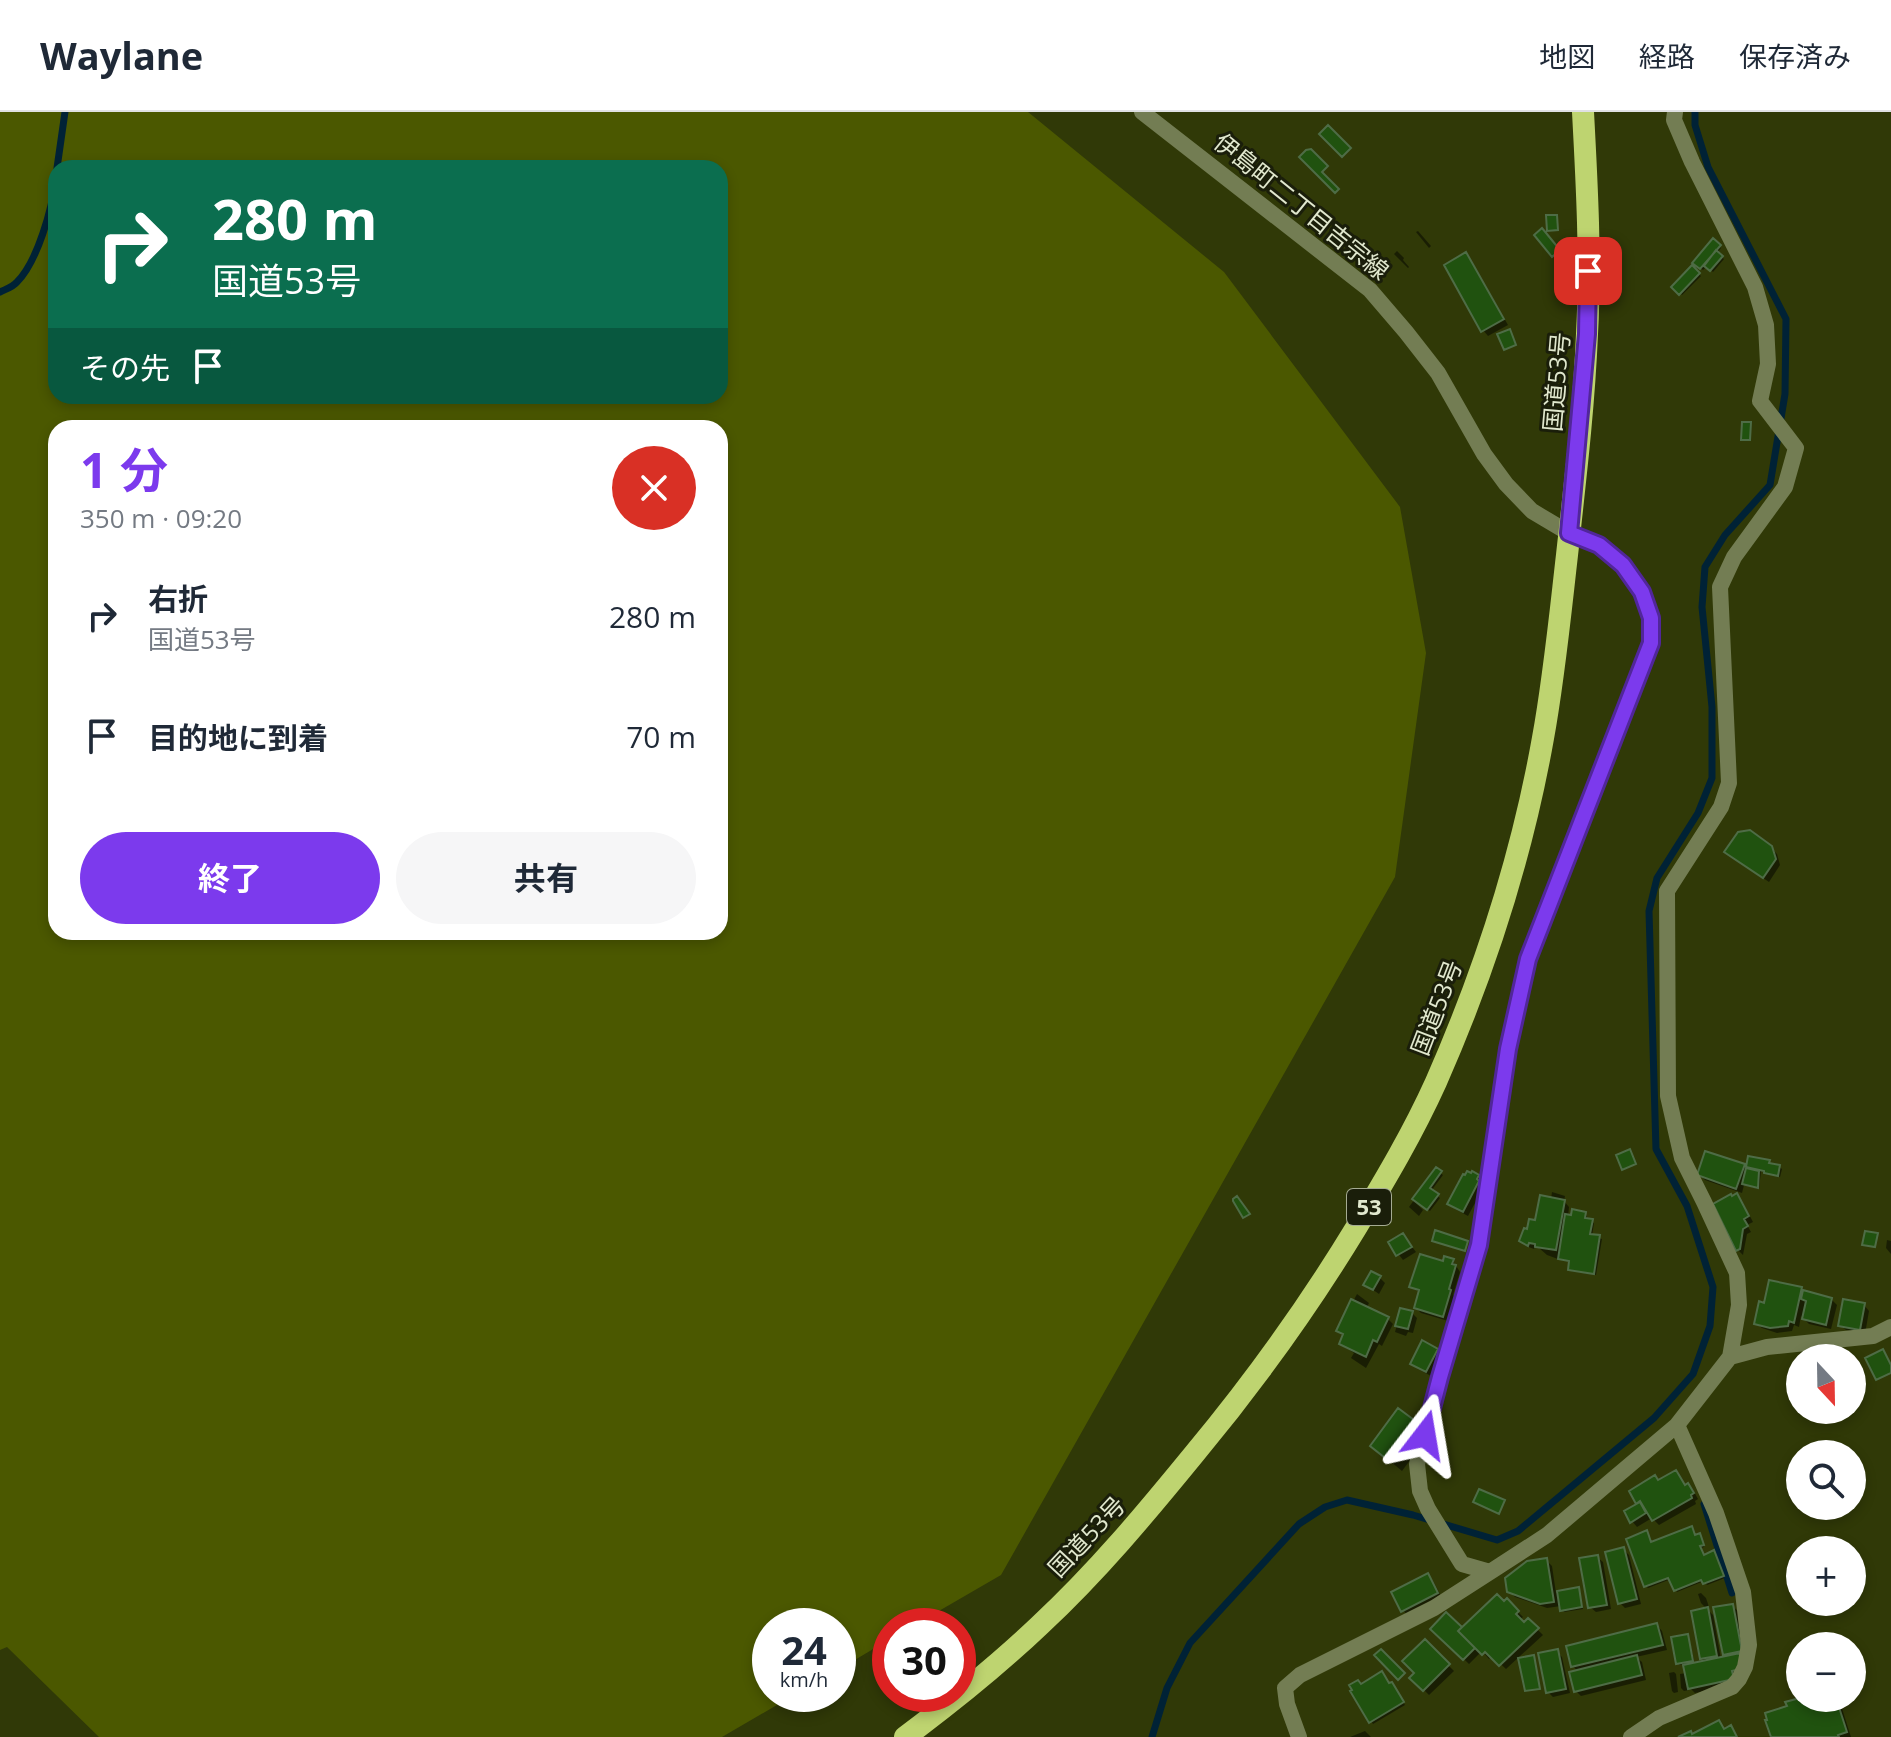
<!DOCTYPE html>
<html lang="ja">
<head>
<meta charset="utf-8">
<style>
  :root { --surface:#fff; --page:#f6f6f7; --text:#1f2937; --muted:#747a83; --line:#e0e1e3; --accent:#7c3aed }
  body { margin:0; font-family:"Open Sans","Noto Sans JP",sans-serif; background:var(--page); color:var(--text); height:100vh; display:flex; flex-direction:column; font-size:30px; white-space:nowrap }
  * { box-sizing:border-box; margin:0 }
  p { font-size:26px; color:var(--muted) }
  .icon { flex:none; width:44px; height:44px; fill:none; stroke:currentColor; stroke-width:2; stroke-linecap:round; stroke-linejoin:round }
  .map { position:relative; flex:1; overflow:hidden }
  .side { position:absolute; left:48px; top:308px; width:680px; height:520px; display:flex; flex-direction:column; background:var(--surface); border-radius:24px; box-shadow:0 4px 12px #0003 }
  .side>* { flex:none }
  .banner { position:absolute; left:48px; top:48px; width:680px; height:244px; border-radius:24px; box-shadow:0 4px 12px #0003; background:#0b6e4f; color:#fff; overflow:hidden }
  .needle { width:52px; rotate:158deg }
  .buttons { position:absolute; left:1786px; top:1232px; display:grid; gap:16px }
  .buttons a { display:grid; place-items:center; width:80px; height:80px; border-radius:50%; background:var(--surface); box-shadow:0 4px 12px #0003; font-size:40px }
  .speed { position:absolute; left:752px; top:1496px; display:flex; gap:16px; font-size:40px; font-weight:700; text-align:center }
  .speed>* { display:grid; place-content:center; width:104px; height:104px; border-radius:50%; background:var(--surface); box-shadow:0 4px 12px #0003; line-height:1 }
  .speed small { font-size:20px; font-weight:400 }
  .speed .limit { border:12px solid #d22; background:#fff; color:#111 }
  .pin { position:absolute; display:grid; place-items:center; width:68px; height:68px; color:#fff; margin:-34px; border-radius:16px; box-shadow:0 4px 12px #0006 }
  .me { position:absolute; width:88px; margin:-44px; rotate:14deg; stroke-linejoin:round; filter:drop-shadow(0 0 6px #0008) }
  .turn { display:flex; align-items:center; gap:28px; height:168px; padding:0 32px; font-size:36px }
  .turn .icon { width:104px; height:104px; stroke-width:2.5 }
  .turn b { display:block; font-size:56px; line-height:68px }
  .then { display:flex; align-items:center; height:76px; padding:0 32px; background:#0003; gap:16px; font-size:30px }
  .round { display:grid; place-items:center; flex:none; width:84px; height:84px; border-radius:42px; background:var(--page) }
  .summary { display:flex; align-items:center; justify-content:space-between; height:136px; padding:0 32px }
  h1 { font-size:48px; font-weight:700; line-height:60px; color:var(--accent) }
  .button { display:flex; gap:16px; margin-top:auto; padding:16px 32px }
  .button a { flex:1; height:92px; border-radius:48px; background:var(--accent); color:#fff; font-size:32px; font-weight:700; line-height:92px; text-align:center }
  .button a+a { background:var(--page); color:var(--text) }
  ul { padding:0; list-style:none }
  li { display:flex; align-items:center; gap:24px; height:120px; padding:0 32px }
  li div { flex:1 }
  li b { display:block; font-size:30px }
  li em { font-style:normal }
  header { display:flex; align-items:center; gap:48px; box-sizing:border-box; height:112px; padding:0 40px; background:var(--surface); border-bottom:2px solid var(--line) }
  header strong { font-size:38px }
  nav { display:flex; gap:44px; margin-inline-start:auto; font-size:28px }
  .map>svg:first-child { display:block }
</style>
</head>
<body>
<header>
<strong>Waylane</strong>
<nav><a>地図</a><a>経路</a><a>保存済み</a></nav>
</header>
<div class="map">
<svg width="1891" height="1625" viewBox="0 0 1891 1625">
  <rect width="100%" height="100%" fill="#303907"/>
  <path fill="#4b5800" fill-rule="evenodd" d="M0,0H1028L1224,160L1400,395L1426,541L1395,765L1001,1463L913,1514H890V1527L838,1558V1514H770V1582H796L722,1625H99L7,1535L0,1538ZM56,56H720V284H56ZM720,316V820H56V316Z"/>
  <path fill="#0007" d="M1418,119L1431,134L1429,136L1416,120Z
    M1714,129L1721,136L1717,141L1724,147L1713,160L1707,154L1703,158L1695,151Z
    M1397,139L1404,146L1403,148L1409,155L1408,156L1394,142Z
    M1466,143L1471,148L1508,213L1488,224L1483,218Z
    M1692,156L1701,164L1682,183L1674,175Z
    M1771,736L1777,742L1780,753L1769,770L1732,745Z
    M1750,1047L1769,1050L1772,1053L1779,1055L1782,1057L1780,1065L1761,1059L1759,1077L1744,1073L1742,1081L1705,1068L1699,1062L1744,1053L1747,1057Z
    M1436,1058L1443,1063L1431,1079L1440,1086L1430,1099L1415,1087L1414,1089L1423,1098L1419,1104L1409,1095Z
    M1473,1062L1484,1070L1483,1076L1468,1104L1455,1097L1450,1092Z
    M1552,1080L1565,1084L1564,1089L1569,1095L1568,1105L1585,1102L1587,1104V1108L1594,1111L1592,1124L1602,1127L1596,1163L1572,1159L1570,1157L1571,1150L1562,1148L1558,1144V1147L1547,1143L1539,1136L1535,1135L1534,1137L1526,1134L1521,1129L1537,1111L1551,1087Z
    M1737,1084L1742,1089L1753,1110L1747,1113L1751,1120L1747,1122L1743,1143L1738,1138L1715,1093Z
    M1403,1123L1416,1140L1403,1148L1390,1131Z
    M1887,1128L1891,1129V1142L1886,1136Z
    M1453,1149L1460,1160L1453,1183L1456,1185L1448,1209L1421,1201L1416,1196L1420,1181L1412,1174L1444,1151Z
    M1379,1165L1385,1171L1379,1182L1366,1173Z
    M1801,1177L1804,1180L1831,1187L1837,1193L1831,1217L1809,1212L1801,1204L1799,1215L1794,1213L1792,1219L1777,1221L1762,1216L1756,1211L1765,1193Z
    M1357,1182L1369,1191L1366,1197L1388,1207L1393,1212L1382,1234L1379,1232L1366,1256L1351,1246L1354,1241L1341,1232L1344,1224L1338,1218Z
    M1864,1193L1869,1199L1865,1222L1846,1218L1840,1213Z
    M1401,1198L1412,1201L1417,1206L1413,1221L1408,1220L1406,1224L1395,1220Z
    M1437,1239L1442,1244L1431,1264L1418,1257L1412,1252Z
    M1416,1312L1428,1324L1402,1359L1372,1334Z
    M1676,1360L1686,1374L1688,1373L1693,1378L1698,1387L1695,1389L1696,1392L1659,1413L1652,1406L1637,1415L1632,1409L1639,1393L1631,1379L1659,1370Z
    M1648,1423L1652,1432L1701,1426L1704,1435L1701,1436L1705,1445L1716,1442L1725,1466L1707,1473L1704,1469L1677,1480L1671,1467L1648,1476L1646,1474Z
    M1623,1437L1629,1443L1641,1492L1625,1496L1620,1491Z
    M1597,1445L1603,1450L1611,1497L1596,1500L1590,1495Z
    M1547,1449L1552,1454L1556,1481L1578,1477L1580,1479L1583,1497L1564,1500L1561,1494L1547,1496L1515,1485L1509,1479Z
    M1428,1463L1433,1469L1442,1486L1408,1504L1403,1498Z
    M1701,1481L1706,1486L1709,1495L1706,1496L1701,1491L1698,1482Z
    M1507,1489L1523,1505L1519,1508L1524,1513L1528,1508L1543,1523L1506,1557L1492,1544L1489,1547L1482,1539L1469,1552L1433,1517L1446,1503L1462,1518Z
    M1732,1494L1738,1499L1746,1544L1738,1572L1695,1581L1689,1575V1578L1684,1579L1681,1576L1680,1562L1686,1561L1685,1552L1680,1553L1677,1551L1687,1524L1689,1526L1695,1553L1705,1550L1701,1546L1707,1497L1713,1503L1721,1547L1726,1546L1716,1497Z
    M1657,1513L1662,1519L1667,1538L1636,1545L1642,1550L1646,1568L1581,1584L1576,1579L1578,1560L1573,1554Z
    M1425,1530L1454,1559L1429,1583L1412,1566L1417,1561Z
    M1557,1540L1562,1545L1570,1581L1553,1585L1548,1580Z
    M1674,1560L1676,1562L1678,1580L1674,1581L1672,1579L1669,1561Z
    M1389,1573L1393,1574L1405,1593L1373,1612L1353,1580L1361,1574Z
    M1814,1586L1839,1587L1851,1625H1773L1789,1595L1800,1588L1805,1592L1815,1589Z
    M1365,1619L1371,1625H1350Z"/>
  <g fill="none" stroke-linecap="round" stroke-linejoin="round">
    <path stroke="#002236" stroke-width="7" d="M57,56L65,0
      M0,180C6,177 13,175 17,170C38,149 52,96 56,67
      M1704,1392L1732,1481
      M1152,1625L1167,1576L1190,1531L1299,1412L1325,1395L1347,1388L1413,1403L1497,1428L1518,1419L1654,1306L1693,1262L1710,1214L1713,1175L1687,1094L1656,1037L1649,799L1657,766L1698,701L1712,666V595L1702,495L1705,455L1725,423L1770,373L1785,282L1786,207L1708,55L1695,13V0"/>
  </g>
  <path fill="#20520f" stroke="#4e6c46" stroke-width="2" d="M1328,13L1351,36L1342,45L1319,22Z
    M1311,37L1328,54L1322,60L1339,77L1335,81L1299,45L1306,38Z
    M1546,103H1557L1558,118L1547,119Z
    M1542,116L1560,138L1552,145L1534,123Z
    M1713,126L1721,133L1700,157L1692,151Z
    M1716,138L1723,144L1710,159L1704,154Z
    M1466,140L1504,207L1481,220L1444,153Z
    M1692,153L1700,161L1679,183L1671,175Z
    M1510,217L1516,233L1504,238L1497,222Z
    M1742,310H1751L1750,328H1741Z
    M1750,718L1772,734L1776,747L1763,766L1724,740L1738,720Z
    M1630,1037L1636,1052L1622,1058L1616,1043Z
    M1705,1039L1745,1052L1736,1077L1697,1063Z
    M1748,1044L1770,1048L1769,1051L1780,1053L1778,1064L1764,1061V1059L1746,1055Z
    M1436,1055L1442,1059L1430,1076L1439,1082L1427,1098L1412,1087Z
    M1746,1056L1759,1059L1758,1076L1742,1072Z
    M1467,1059L1471,1061L1472,1059L1479,1063L1477,1067L1479,1069L1463,1100L1447,1092L1463,1062L1465,1063Z
    M1737,1081L1749,1104L1744,1107L1748,1114L1743,1117L1740,1137L1736,1139L1713,1092L1731,1082L1732,1084Z
    M1540,1083L1565,1088L1556,1138L1535,1135V1132L1529,1131L1528,1134L1519,1129L1524,1116L1527,1117L1529,1107L1535,1108Z
    M1237,1084L1250,1102L1243,1106L1233,1089V1087Z
    M1572,1097L1586,1100L1585,1106L1593,1107L1590,1122L1600,1123L1594,1162L1568,1158L1569,1149L1558,1147L1565,1102L1571,1103Z
    M1435,1118L1468,1129L1465,1139L1432,1129Z
    M1865,1119L1878,1121L1875,1135L1862,1133Z
    M1403,1121L1412,1135L1396,1144L1388,1130Z
    M1420,1142L1443,1149L1444,1144L1454,1147L1452,1152L1456,1153L1449,1177L1451,1178L1443,1205L1414,1196L1419,1178L1409,1175Z
    M1371,1159L1381,1164L1373,1178L1363,1173Z
    M1769,1168L1802,1175L1794,1211L1789,1209L1788,1214L1770,1216L1754,1212L1759,1189L1764,1191Z
    M1803,1178L1832,1186L1826,1213L1802,1207L1806,1189L1801,1187Z
    M1351,1187L1389,1205L1377,1230L1373,1228L1366,1245L1339,1232L1343,1222L1336,1219Z
    M1843,1187L1865,1191L1860,1218L1838,1214Z
    M1400,1196L1413,1199L1408,1217L1395,1214Z
    M1422,1228L1438,1237L1426,1260L1410,1252Z
    M1883,1237L1891,1253V1261L1876,1268L1865,1246Z
    M1398,1296L1418,1311L1405,1328L1410,1333L1403,1342L1397,1338L1389,1349L1370,1334Z
    M1676,1358L1685,1373L1688,1371L1694,1381L1691,1383L1692,1386L1652,1409L1640,1389L1636,1392L1629,1379L1655,1363L1658,1368Z
    M1479,1377L1505,1388L1499,1402L1473,1390Z
    M1640,1390L1646,1401L1630,1411L1624,1399Z
    M1692,1414L1695,1423L1700,1421L1704,1433L1700,1434L1704,1443L1714,1438L1724,1464L1703,1472L1701,1468L1674,1479L1668,1466L1644,1475L1626,1427L1647,1418L1651,1430Z
    M1624,1435L1637,1487L1618,1492L1605,1440Z
    M1598,1443L1607,1493L1588,1496L1579,1446Z
    M1547,1446L1554,1490L1540,1492L1507,1480L1505,1466L1527,1449Z
    M1428,1461L1438,1481L1401,1500L1391,1480Z
    M1579,1475L1582,1495L1560,1499L1557,1479Z
    M1497,1482L1504,1489L1507,1486L1519,1499L1516,1502L1524,1510L1528,1506L1539,1516L1499,1554L1485,1540L1482,1543L1458,1519Z
    M1733,1492L1742,1539L1723,1543L1713,1495Z
    M1708,1495L1717,1544L1700,1547L1691,1499Z
    M1446,1500L1462,1515L1458,1519L1475,1536L1463,1548L1430,1517Z
    M1657,1511L1663,1533L1571,1555L1566,1534Z
    M1688,1522L1693,1549L1676,1552L1671,1525Z
    M1425,1527L1450,1552L1423,1579L1409,1566L1414,1561L1402,1549Z
    M1381,1537L1405,1561L1398,1568L1374,1543Z
    M1558,1537L1566,1577L1546,1581L1538,1541Z
    M1740,1541V1557L1732,1559L1734,1567L1688,1577L1683,1553Z
    M1534,1543L1540,1577L1525,1579L1518,1546Z
    M1637,1543L1642,1563L1574,1580L1569,1560Z
    M1382,1559L1389,1571L1392,1570L1404,1590L1369,1611L1350,1579L1352,1578L1349,1573L1358,1568L1361,1572Z
    M1800,1586L1802,1591L1813,1588L1812,1586H1836L1847,1620L1838,1623L1839,1625H1771L1765,1608H1767L1765,1601L1787,1594L1785,1590Z
    M1719,1608L1724,1617L1731,1613L1737,1625H1678L1691,1619L1692,1622Z"/>
  <g fill="none" stroke-linecap="round" stroke-linejoin="round">
    <path stroke="#737d53" stroke-width="16" d="M1675,0L1674,8L1692,50L1755,175L1766,213L1768,252L1760,289L1796,336L1785,375L1734,445L1720,475L1729,671L1721,695L1667,779L1668,984L1682,1046L1704,1090L1737,1161L1739,1193L1730,1245
      M1508,937L1479,1133L1440,1265L1417,1352L1420,1379L1428,1397L1462,1452L1490,1460L1547,1423L1677,1313L1730,1245L1767,1235L1873,1224L1891,1215
      M1299,1625L1287,1592L1285,1576L1300,1563L1434,1496L1490,1460
      M1631,1625L1659,1606L1732,1575L1739,1567L1745,1555L1749,1533L1743,1480L1716,1401L1677,1313"/>
    <path stroke="#737d53" stroke-width="16" d="M1142,0L1370,178L1406,220L1438,261L1484,342L1506,372L1532,399L1569,421L1599,433L1623,453L1642,480L1651,506V531L1528,847L1508,937"/>
    <path stroke="#bed470" stroke-width="22" d="M905,1625C952,1590 998,1553 1040,1513C1097,1460 1146,1401 1195,1341C1254,1270 1308,1195 1356,1116C1385,1068 1413,1021 1436,970C1484,861 1522,744 1543,626C1554,566 1560,504 1567,443C1575,370 1584,295 1587,222C1591,148 1587,74 1583,0"/>
  </g>
  <g fill="none" stroke-linecap="round" stroke-linejoin="round">
    <defs>
      <path id="route" d="M1425,1323L1440,1265L1479,1133L1508,937L1528,847L1651,531V506L1642,480L1623,453L1599,433L1569,421L1587,222L1588,159"/>
    </defs>
    <use href="#route" stroke="#51269a" stroke-width="20"/>
    <use href="#route" stroke="#7c3aed" stroke-width="14"/>
  </g>
  <g text-anchor="middle" stroke-width="6" stroke-linejoin="round" paint-order="stroke">
    <rect fill="#1a1e0a" stroke="#a5ab93" stroke-width="2" x="1347" y="1077" width="44" height="36" rx="6"/>
    <g font-size="22" font-weight="bold" fill="#e1e8ce">
      <text x="1369" y="1103">53</text>
    </g>
    <g font-size="24" fill="#e1e8ce" stroke="#1a1e0a">
      <text transform="translate(1301 95) rotate(39)" y="8">伊島町二丁目吉宗線</text>
      <text transform="translate(1557 270) rotate(-85)" y="8">国道53号</text>
      <text transform="translate(1437 896) rotate(-69)" y="8">国道53号</text>
      <text transform="translate(1087 1425) rotate(-47)" y="8">国道53号</text>
    </g>
  </g>
</svg>
<div class="buttons">
<a><svg class="needle" viewBox="-14 -14 28 28"><path d="M0-13l5 13h-10z" fill="#e53935"/><path d="M0 13l5-13h-10z" fill="#747a83"/></svg></a>
<a><svg class="icon" aria-label="search" viewBox="0 0 24 24"><circle cx="10" cy="10" r="6"/><path d="M15 15l6 6"/></svg></a>
<a>+</a>
<a>−</a>
</div>
<div class="speed"><div>24<small>km/h</small></div><div class="limit">30</div></div>
<div class="pin" style="left:1588px;top:159px;background:#d93025"><svg class="icon" aria-label="arrive" viewBox="0 0 24 24"><path d="M6 21V4h12l-3 4 3 4H6"/></svg></div>
<svg class="me" style="left:1425px;top:1323px" viewBox="-20 -20 40 40"><path d="M0-17L14 15 0 8-14 15z" fill="#7c3aed" stroke="#fff" stroke-width="4"/></svg>
<div class="banner">
<div class="turn"><svg class="icon" aria-label="right" viewBox="0 0 24 24"><path d="M7 20v-9h11M14 6l5 5-5 5"/></svg><div><b>280 m</b>国道53号</div></div>
<div class="then">その先<svg class="icon" aria-label="arrive" viewBox="0 0 24 24"><path d="M6 21V4h12l-3 4 3 4H6"/></svg></div>
</div>
<section class="side">
<div class="summary"><div><h1>1 分</h1><p>350 m · 09:20</p></div><a class="round" style="background:#d93025;color:#fff"><svg class="icon" aria-label="close" viewBox="0 0 24 24"><path d="M6 6l12 12M18 6L6 18"/></svg></a></div>
<ul>
<li><svg class="icon" aria-label="right" viewBox="0 0 24 24"><path d="M7 20v-9h11M14 6l5 5-5 5"/></svg><div><b>右折</b><p>国道53号</p></div><em>280 m</em></li>
<li><svg class="icon" aria-label="arrive" viewBox="0 0 24 24"><path d="M6 21V4h12l-3 4 3 4H6"/></svg><div><b>目的地に到着</b></div><em>70 m</em></li>
</ul>
<div class="button"><a>終了</a><a>共有</a></div>
</section>
</div>
</body>
</html>
